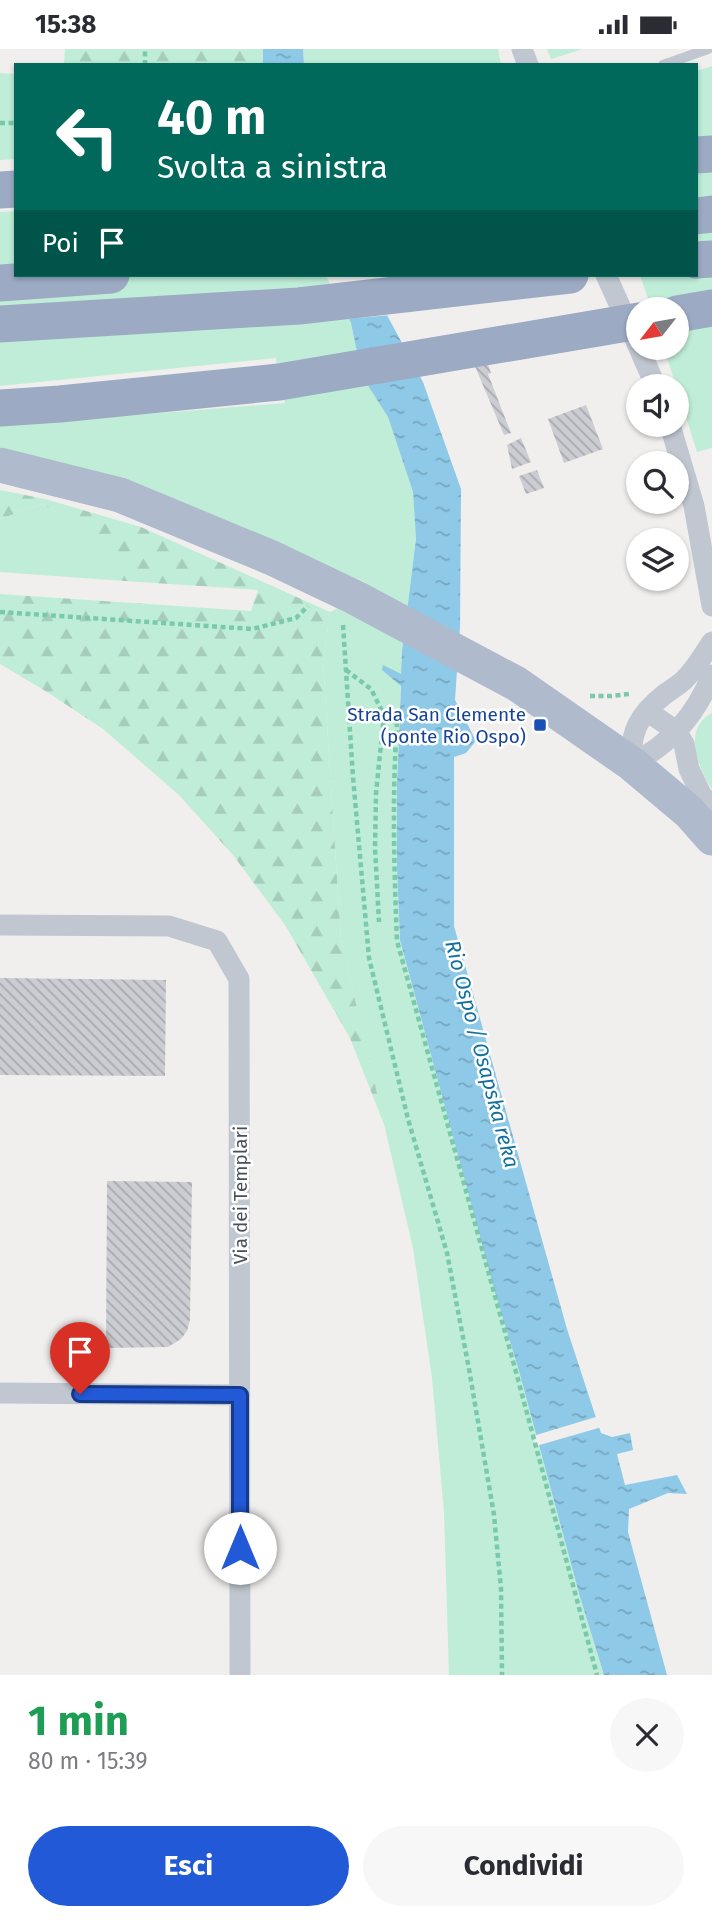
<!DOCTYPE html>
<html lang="it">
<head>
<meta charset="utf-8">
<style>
  :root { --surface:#fff; --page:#f7f7f7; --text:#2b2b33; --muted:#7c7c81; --accent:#2259d7 }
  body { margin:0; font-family:"Fira Sans",sans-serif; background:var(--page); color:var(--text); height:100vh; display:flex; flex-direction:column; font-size:26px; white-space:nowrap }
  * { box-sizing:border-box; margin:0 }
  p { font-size:23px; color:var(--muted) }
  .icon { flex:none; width:38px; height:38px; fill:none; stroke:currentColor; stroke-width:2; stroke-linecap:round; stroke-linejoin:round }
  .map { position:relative; height:1626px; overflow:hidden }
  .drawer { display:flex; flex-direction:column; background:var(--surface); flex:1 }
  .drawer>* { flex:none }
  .banner { position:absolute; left:14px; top:14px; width:684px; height:214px; border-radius:0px; box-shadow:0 2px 5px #0004; background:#00695c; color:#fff; overflow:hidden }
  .needle { width:46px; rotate:239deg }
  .buttons { position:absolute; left:626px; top:248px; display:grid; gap:14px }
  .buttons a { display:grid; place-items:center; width:63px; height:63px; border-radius:50%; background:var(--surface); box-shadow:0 2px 5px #0004; font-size:35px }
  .pin { position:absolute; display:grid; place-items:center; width:60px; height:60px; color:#fff; margin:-72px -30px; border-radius:50% 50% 50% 0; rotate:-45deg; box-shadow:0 0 7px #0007 }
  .pin .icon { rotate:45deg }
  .me { position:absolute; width:77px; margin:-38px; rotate:0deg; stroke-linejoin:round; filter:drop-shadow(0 0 5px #0008) }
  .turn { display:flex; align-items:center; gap:24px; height:147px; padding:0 28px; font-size:32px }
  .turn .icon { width:91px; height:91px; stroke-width:2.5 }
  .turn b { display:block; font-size:49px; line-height:60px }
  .then { display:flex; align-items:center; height:66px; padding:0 28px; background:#0003; gap:14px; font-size:26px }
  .round { display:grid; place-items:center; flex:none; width:74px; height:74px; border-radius:37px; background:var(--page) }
  .summary { display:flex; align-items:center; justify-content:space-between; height:119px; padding:0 28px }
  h1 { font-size:42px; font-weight:700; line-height:52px; color:#1e9e55 }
  .action { display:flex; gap:14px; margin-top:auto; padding:14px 28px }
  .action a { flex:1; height:80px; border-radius:42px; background:var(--accent); color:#fff; font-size:28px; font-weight:700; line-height:80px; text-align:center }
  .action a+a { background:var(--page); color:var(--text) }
  .status { display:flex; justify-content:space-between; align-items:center; height:49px; padding:0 35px; background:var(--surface); direction:ltr }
  .status svg { height:19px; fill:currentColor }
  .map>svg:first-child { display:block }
</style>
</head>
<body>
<div class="status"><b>15:38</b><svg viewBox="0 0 49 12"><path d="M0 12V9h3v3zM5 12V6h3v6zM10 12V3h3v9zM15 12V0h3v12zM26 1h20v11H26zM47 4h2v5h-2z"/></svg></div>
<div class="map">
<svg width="712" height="1626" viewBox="0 0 712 1626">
  <defs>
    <pattern id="forest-firs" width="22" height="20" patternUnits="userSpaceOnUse" patternTransform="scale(1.75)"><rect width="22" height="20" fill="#bfedd7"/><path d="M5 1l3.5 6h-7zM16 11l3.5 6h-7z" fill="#a6cdbb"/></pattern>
    <pattern id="water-ripples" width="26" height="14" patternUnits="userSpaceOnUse" patternTransform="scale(1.75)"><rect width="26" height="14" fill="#8ec9e7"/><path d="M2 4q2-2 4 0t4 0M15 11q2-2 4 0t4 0" fill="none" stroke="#76a6be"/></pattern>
    <pattern id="building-back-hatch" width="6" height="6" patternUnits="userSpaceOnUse" patternTransform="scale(1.75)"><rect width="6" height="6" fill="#cbcdd3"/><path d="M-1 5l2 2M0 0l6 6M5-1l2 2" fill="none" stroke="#a7a9ae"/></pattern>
  </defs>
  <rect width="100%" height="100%" fill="#f1efee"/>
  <path fill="#bfedd7" d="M303,0H498L501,16H304Z
    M547,0H583L551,10Z
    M712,17V399L697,403L664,299H677V261H652L640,226H696L697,22Z
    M0,24L16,25V110L0,111Z
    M16,162V226H330L351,274L362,326L388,368L413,443L416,490L402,602L397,735V819L400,891L495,1243L519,1322L580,1548L604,1626H449L444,1463L432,1329L413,1199L341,891L323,613L330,563L357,550L365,533L101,425L0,398V377L285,354L279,333L276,309L0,337V163Z
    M42,455L118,498L110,531L0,523V470Z
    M712,664V740C698,719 682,679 712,664Z"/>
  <path fill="url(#forest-firs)" d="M65,0H263V16H64Z
    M0,441L45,450L141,478L330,563L323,613L341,891L385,1078L350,989L285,876L233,806L179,746L103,680L47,643L0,615V545L251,562L258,541L110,531L117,498L42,455L0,470Z"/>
  <path fill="url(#water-ripples)" d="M263,0H303L304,16H263Z
    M330,226H369L388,268L423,333L461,440L460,578L455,651L476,692L466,704L454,708V877L567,1280L601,1384L612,1388L630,1384L633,1401L617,1405L625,1436L677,1426L687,1445L668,1444L629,1460L628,1483L667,1626H604L580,1548L519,1322L495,1243L400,891L397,819V735L401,637L382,621L383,616L401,625L402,602L416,490L413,443L388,368L362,327L351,274Z"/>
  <path fill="#f1efee" d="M326,226H373L391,266L345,270Z
    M599,1367L602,1378L536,1397L533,1387Z"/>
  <path fill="url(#building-back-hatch)" d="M486,310L491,324L488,325L511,384L504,386L474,315Z
    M586,356L603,400L564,414L548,370Z
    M521,389L531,413L512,420L507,396Z
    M537,421L544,439L526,445L519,427Z
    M0,929L166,931L165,1027L0,1026Z
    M107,1132L192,1133L190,1271L187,1282L181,1290L168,1298L106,1299Z"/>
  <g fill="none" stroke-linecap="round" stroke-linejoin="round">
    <path stroke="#79c9ac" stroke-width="4.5" stroke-dasharray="5 3.5" stroke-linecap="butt" d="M145,16V0
      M0,74H16
      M0,563L252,580L296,569L308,557
      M343,576L353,728L369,909L408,1070L447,1204L469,1320L494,1466L501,1540L502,1626
      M346,621L371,640L384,666L376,744L375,799L379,873
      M590,647H611L629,645
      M397,673C392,746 394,819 397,892L516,1323L597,1626"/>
    <path stroke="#c0c7d0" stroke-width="10" d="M663,16L708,0"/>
    <path stroke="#c0c7d0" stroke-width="21" d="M522,0L528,16
      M606,226L639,299
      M639,299L656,338
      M670,376L694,457L712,557
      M712,593C703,606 695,621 683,632C677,637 671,641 665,645C640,665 629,682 632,715C671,694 695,667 712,626
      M647,662L676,682L684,695L689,720L701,745L712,759
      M0,876L169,877L217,892L239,930L240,1626
      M0,1344L240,1346"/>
    <path stroke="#afbacc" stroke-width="35" d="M0,416L120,446L272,509L354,548L517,635L632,715L689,763L712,789"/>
    <path stroke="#9caac4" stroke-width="37" d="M696,106L712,105
      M0,141L16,140
      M696,167L712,165
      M696,211L712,210
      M0,234L111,226
      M677,265L712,259
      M0,275L299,257L570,226
      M0,359L60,355L279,333L639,272"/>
  </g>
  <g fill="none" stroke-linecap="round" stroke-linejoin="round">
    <defs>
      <path id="route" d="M80,1345L240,1346V1499"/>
    </defs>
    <use href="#route" stroke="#163a8c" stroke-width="18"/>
    <use href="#route" stroke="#2259d7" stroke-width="12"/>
  </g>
  <rect fill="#1a4fb4" stroke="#fff" stroke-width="2.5" x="533" y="669" width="14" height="14" rx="3.5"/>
  <g text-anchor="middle" stroke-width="5" stroke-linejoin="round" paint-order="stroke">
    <g font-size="19" fill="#164399" stroke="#fff" text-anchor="end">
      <text x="526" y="672">Strada San Clemente<tspan x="526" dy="22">(ponte Rio Ospo)</tspan></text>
    </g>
    <g font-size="19" fill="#474f5b" stroke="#fff">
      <text transform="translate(240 1146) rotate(-90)" y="7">Via dei Templari</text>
    </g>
    <g font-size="21" font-style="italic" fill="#1371a2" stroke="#fff">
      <text transform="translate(482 1005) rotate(75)" y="7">Rio Ospo / Osapska reka</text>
    </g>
  </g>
</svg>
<div class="buttons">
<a><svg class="needle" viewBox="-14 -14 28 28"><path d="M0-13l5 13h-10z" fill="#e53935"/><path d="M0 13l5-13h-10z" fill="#7c7c81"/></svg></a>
<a><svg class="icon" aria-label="sound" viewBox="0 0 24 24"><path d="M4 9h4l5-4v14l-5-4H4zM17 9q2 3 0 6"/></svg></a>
<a><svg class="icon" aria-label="search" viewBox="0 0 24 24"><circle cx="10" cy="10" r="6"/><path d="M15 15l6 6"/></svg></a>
<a><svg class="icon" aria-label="layers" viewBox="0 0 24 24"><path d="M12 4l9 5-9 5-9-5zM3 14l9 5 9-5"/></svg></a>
</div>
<div class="pin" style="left:80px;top:1345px;background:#d93025"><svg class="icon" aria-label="arrive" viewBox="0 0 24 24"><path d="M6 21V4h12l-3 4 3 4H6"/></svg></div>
<svg class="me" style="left:240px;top:1499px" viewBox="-20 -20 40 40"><circle r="19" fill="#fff"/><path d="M0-13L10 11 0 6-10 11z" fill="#2259d7"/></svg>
<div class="banner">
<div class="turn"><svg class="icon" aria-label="left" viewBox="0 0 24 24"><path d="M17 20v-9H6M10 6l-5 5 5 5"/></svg><div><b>40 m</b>Svolta a sinistra</div></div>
<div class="then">Poi<svg class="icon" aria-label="arrive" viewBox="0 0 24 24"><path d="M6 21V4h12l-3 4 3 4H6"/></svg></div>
</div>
</div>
<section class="drawer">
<div class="summary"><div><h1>1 min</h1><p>80 m · 15:39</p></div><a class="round"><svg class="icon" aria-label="close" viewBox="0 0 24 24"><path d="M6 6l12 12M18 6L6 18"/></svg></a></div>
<div class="action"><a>Esci</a><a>Condividi</a></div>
</section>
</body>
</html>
